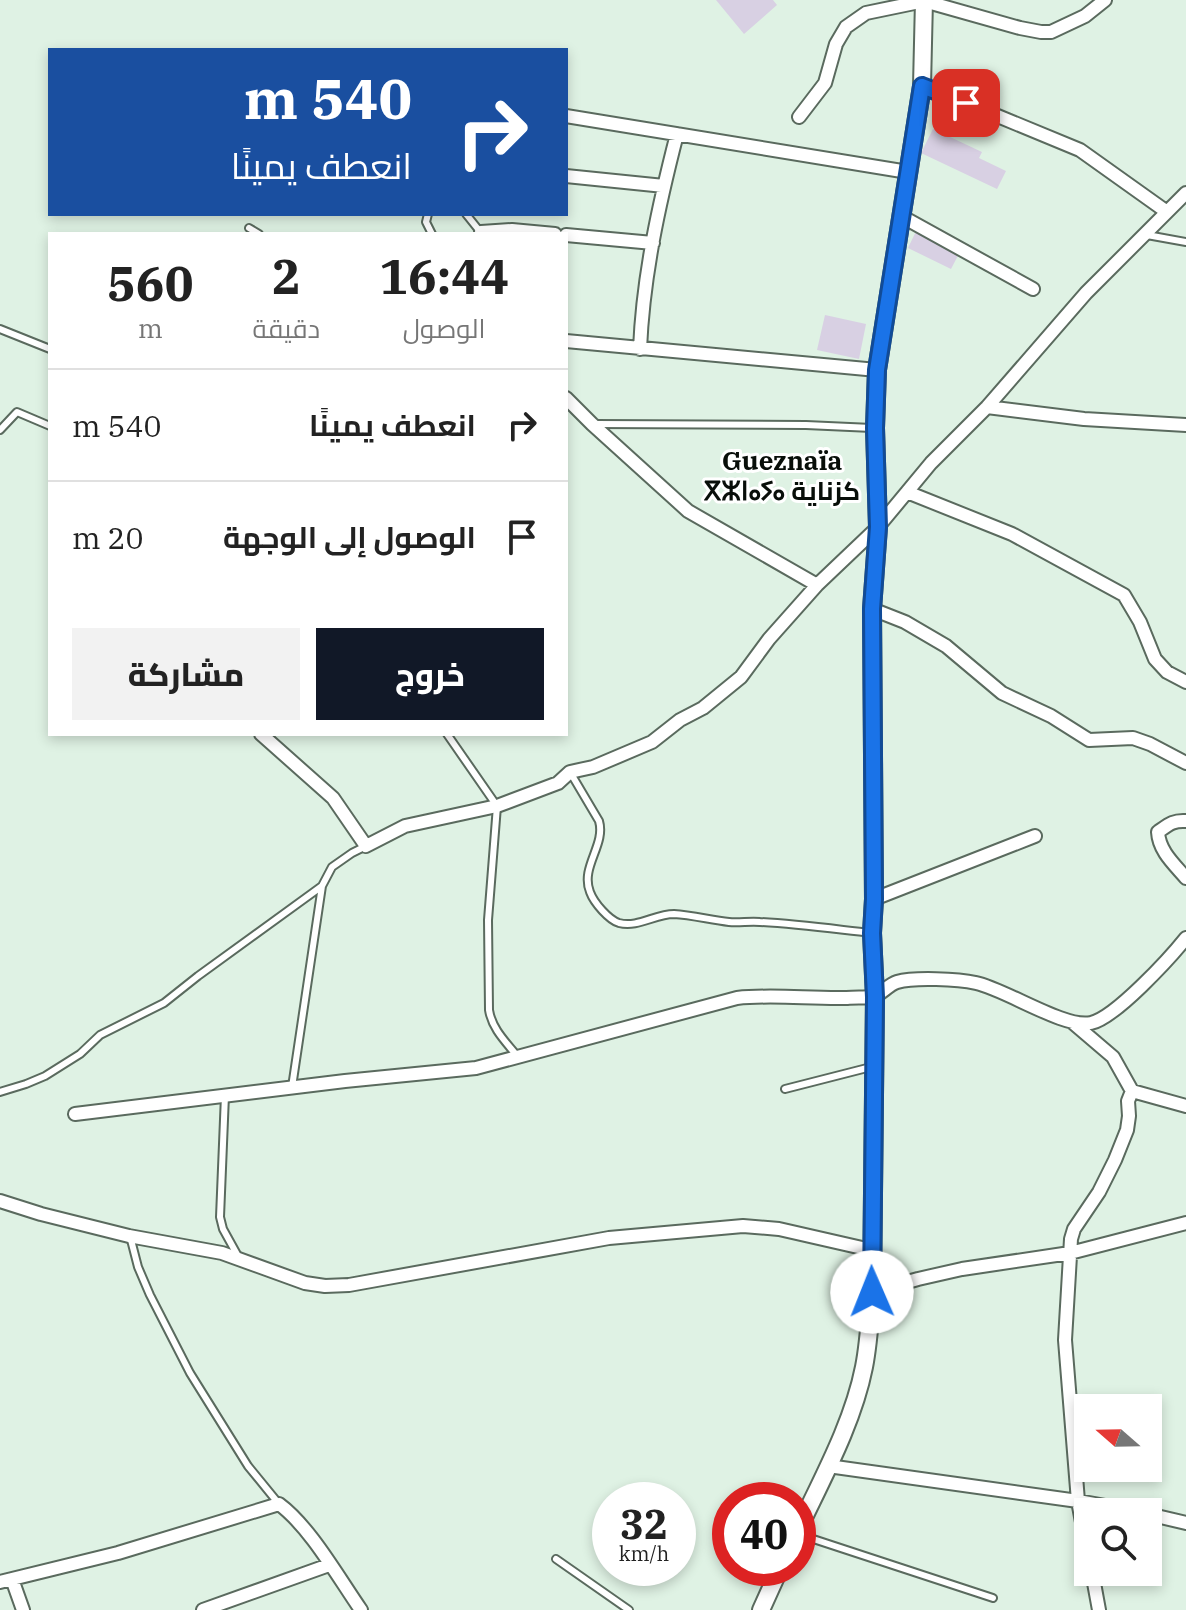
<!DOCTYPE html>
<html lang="ar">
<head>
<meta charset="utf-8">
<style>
  :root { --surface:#fff; --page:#f2f2f2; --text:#222; --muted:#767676; --line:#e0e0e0; --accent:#111827 }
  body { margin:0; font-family:"IBM Plex Serif",Cairo,"Noto Sans Tifinagh",serif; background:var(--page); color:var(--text); direction:rtl; height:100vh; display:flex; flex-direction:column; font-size:30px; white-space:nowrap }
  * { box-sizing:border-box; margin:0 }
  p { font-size:26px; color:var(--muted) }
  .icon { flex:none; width:44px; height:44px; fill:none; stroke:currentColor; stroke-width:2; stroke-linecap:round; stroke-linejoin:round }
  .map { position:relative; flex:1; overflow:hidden; direction:ltr }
  .details { position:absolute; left:48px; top:232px; width:520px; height:504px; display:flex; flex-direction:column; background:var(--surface); border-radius:0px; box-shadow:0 4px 12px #0003; direction:rtl }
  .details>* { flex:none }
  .top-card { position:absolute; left:48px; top:48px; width:520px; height:168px; border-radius:0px; box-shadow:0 4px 12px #0003; direction:rtl; background:#1a4fa0; color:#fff; overflow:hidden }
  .needle { width:52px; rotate:290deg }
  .buttons { position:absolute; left:1074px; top:1394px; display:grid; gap:16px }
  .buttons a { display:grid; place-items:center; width:88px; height:88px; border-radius:0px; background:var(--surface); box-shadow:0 4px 12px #0003; font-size:40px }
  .speed { position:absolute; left:592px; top:1482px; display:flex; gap:16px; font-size:40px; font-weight:700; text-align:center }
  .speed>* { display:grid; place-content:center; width:104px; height:104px; border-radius:50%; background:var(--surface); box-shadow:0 4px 12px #0003; line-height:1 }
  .speed small { font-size:20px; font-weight:400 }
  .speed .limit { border:12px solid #d22; background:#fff; color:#111 }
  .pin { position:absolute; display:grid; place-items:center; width:68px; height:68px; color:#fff; margin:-34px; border-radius:16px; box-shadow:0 4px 12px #0006 }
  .me { position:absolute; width:88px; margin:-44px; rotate:359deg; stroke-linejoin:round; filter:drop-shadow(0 0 6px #0008) }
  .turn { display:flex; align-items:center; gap:28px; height:168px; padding:0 24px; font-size:36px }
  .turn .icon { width:104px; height:104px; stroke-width:2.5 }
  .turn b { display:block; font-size:56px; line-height:68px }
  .eta { display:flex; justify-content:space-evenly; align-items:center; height:136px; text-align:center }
  .eta b { font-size:48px; font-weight:800; line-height:56px }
  .button { display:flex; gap:16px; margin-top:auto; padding:16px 24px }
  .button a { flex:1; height:92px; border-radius:0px; background:var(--accent); color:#fff; font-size:32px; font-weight:800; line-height:92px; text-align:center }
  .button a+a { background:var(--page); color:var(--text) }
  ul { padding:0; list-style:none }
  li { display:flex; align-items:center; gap:24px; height:112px; padding:0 24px; border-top:2px solid var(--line) }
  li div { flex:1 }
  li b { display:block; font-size:30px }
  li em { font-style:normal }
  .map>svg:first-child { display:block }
</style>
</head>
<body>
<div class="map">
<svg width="1186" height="1610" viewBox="0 0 1186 1610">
  <rect width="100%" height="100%" fill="#dff2e4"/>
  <path fill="#d8d0e3" d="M716,0H773L777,5L744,34Z
    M933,129L982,152L979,158L1006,171L997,189L921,153Z
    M919,225L963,246L951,269L908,248Z
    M825,315L866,324L859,359L817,350Z"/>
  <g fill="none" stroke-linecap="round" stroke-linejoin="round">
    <defs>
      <path id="service" d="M428,214L426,222L432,234
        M466,214L482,234
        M249,228L259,234
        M1147,235L1186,242
        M0,329L50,349
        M595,424L806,425L872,428
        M0,430L17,412L50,426
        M447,734L497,806L488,920L489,1010C492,1029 506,1042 518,1057
        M570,772L599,821C606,845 580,867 590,892C594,903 609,920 619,923C638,928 655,914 674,914C692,915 711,920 729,922C739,923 750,921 760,922C797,924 834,929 871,933
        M292,1087L322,886
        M785,1089L871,1067
        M0,1092L26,1084L45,1076L80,1054L100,1035L164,1003L198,976L322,886L332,867L352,853L366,846
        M225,1095L220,1217L223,1229L239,1258
        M130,1236L138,1267L150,1295L190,1373L248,1466L279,1504
        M798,1534L993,1598
        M556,1559L629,1610"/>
      <path id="minor" d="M922,86L988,112L1080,150L1167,212
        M566,116L908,172
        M799,117L825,83L836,44L846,27L866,13L924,1L1020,28L1041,32H1051L1085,16L1105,0
        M566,176L664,186
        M901,216L1033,289
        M481,232L512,230L555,234
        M566,235L653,243
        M566,341L877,370
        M640,349C643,276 659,204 677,134
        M566,398L592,424L688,511L817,585
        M987,407L1084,419L1186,425
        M907,492L1012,534L1124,595L1140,622L1155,659L1167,672L1186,682
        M872,609L905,622L946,646L1002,693L1051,716L1089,740L1133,738L1150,744L1186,763
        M261,734L333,798L366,846L405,826L497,806L558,783L570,772L593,767L652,742L680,720L703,708L741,677L769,639L817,585L878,527L931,463L987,407L1086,293L1186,193
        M1186,821C1173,820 1168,825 1158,832C1159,851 1174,864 1186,878
        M874,899L1035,836
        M1072,1022L1113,1057L1132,1091L1186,1106
        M1132,1091L1128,1101L1129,1116L1127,1130L1115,1160L1099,1192L1074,1229L1071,1239L1065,1340L1078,1501L1139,1512
        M75,1114L345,1081L476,1068L737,998C773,994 810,999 847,998C855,997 863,998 871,997C881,996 887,985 897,982C914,977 958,979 976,983C1005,989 1065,1029 1091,1023C1115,1018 1170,958 1186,938
        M0,1201L41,1214L129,1236L222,1253L305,1283L325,1286L349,1285L609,1238L743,1226L779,1229L871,1250
        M872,1292L918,1279L962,1269L1070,1253L1186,1223
        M828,1466L1078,1501L1088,1554
        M1148,1514L1186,1523
        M1092,1572L1099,1610
        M12,1579L23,1610
        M0,1582L118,1553L279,1504C310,1527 338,1577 361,1610
        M203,1610L329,1565"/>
      <path id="tertiary" d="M798,1530C822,1479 853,1423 864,1367C869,1342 870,1317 872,1292L875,997L872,933L874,899L872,609L878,527L875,428L877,370L922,86L924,0
        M761,1610L780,1568"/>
    </defs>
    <use href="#service" stroke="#5a6a5e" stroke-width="10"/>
    <use href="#minor" stroke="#5a6a5e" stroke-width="16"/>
    <use href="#tertiary" stroke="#5a6a5e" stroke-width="20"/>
    <use href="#service" stroke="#fff" stroke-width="6"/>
    <use href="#minor" stroke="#fff" stroke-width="12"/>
    <use href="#tertiary" stroke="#fff" stroke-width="16"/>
  </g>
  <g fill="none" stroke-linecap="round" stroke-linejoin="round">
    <defs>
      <path id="route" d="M872,1292L875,997L872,933L874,899L872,609L878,527L875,428L877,370L922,86L966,103"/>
    </defs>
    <use href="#route" stroke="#114b97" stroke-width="20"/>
    <use href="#route" stroke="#1a73e8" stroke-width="14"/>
  </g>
  <g text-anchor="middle" stroke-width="6" stroke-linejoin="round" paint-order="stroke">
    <g font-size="26" font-weight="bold" fill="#080e09" stroke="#fff">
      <text x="782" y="470">Gueznaïa<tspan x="782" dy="30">ⴳⵣⵏⴰⵢⴰ كزناية</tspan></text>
    </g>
  </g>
</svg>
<div class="buttons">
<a><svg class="needle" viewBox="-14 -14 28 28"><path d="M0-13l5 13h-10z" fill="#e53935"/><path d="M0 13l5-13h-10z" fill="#767676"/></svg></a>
<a><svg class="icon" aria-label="search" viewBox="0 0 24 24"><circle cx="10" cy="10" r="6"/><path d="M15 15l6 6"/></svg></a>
</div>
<div class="speed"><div>32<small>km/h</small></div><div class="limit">40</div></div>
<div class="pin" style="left:966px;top:103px;background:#d93025"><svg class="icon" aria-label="arrive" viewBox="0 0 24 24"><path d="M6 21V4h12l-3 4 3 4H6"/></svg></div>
<svg class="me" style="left:872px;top:1292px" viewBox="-20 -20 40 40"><circle r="19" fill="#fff"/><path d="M0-13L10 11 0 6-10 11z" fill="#1a73e8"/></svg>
<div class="top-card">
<div class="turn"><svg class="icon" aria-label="right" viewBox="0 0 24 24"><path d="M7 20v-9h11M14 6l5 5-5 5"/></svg><div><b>540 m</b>انعطف يمينًا</div></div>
</div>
<section class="details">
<div class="eta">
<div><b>16:44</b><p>الوصول</p></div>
<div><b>2</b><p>دقيقة</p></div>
<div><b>560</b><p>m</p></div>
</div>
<ul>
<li><svg class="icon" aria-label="right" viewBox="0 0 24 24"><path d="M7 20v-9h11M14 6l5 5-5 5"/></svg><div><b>انعطف يمينًا</b></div><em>540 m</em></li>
<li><svg class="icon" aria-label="arrive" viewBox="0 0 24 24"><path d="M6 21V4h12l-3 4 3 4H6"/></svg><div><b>الوصول إلى الوجهة</b></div><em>20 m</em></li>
</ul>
<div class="button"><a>خروج</a><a>مشاركة</a></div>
</section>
</div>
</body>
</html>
